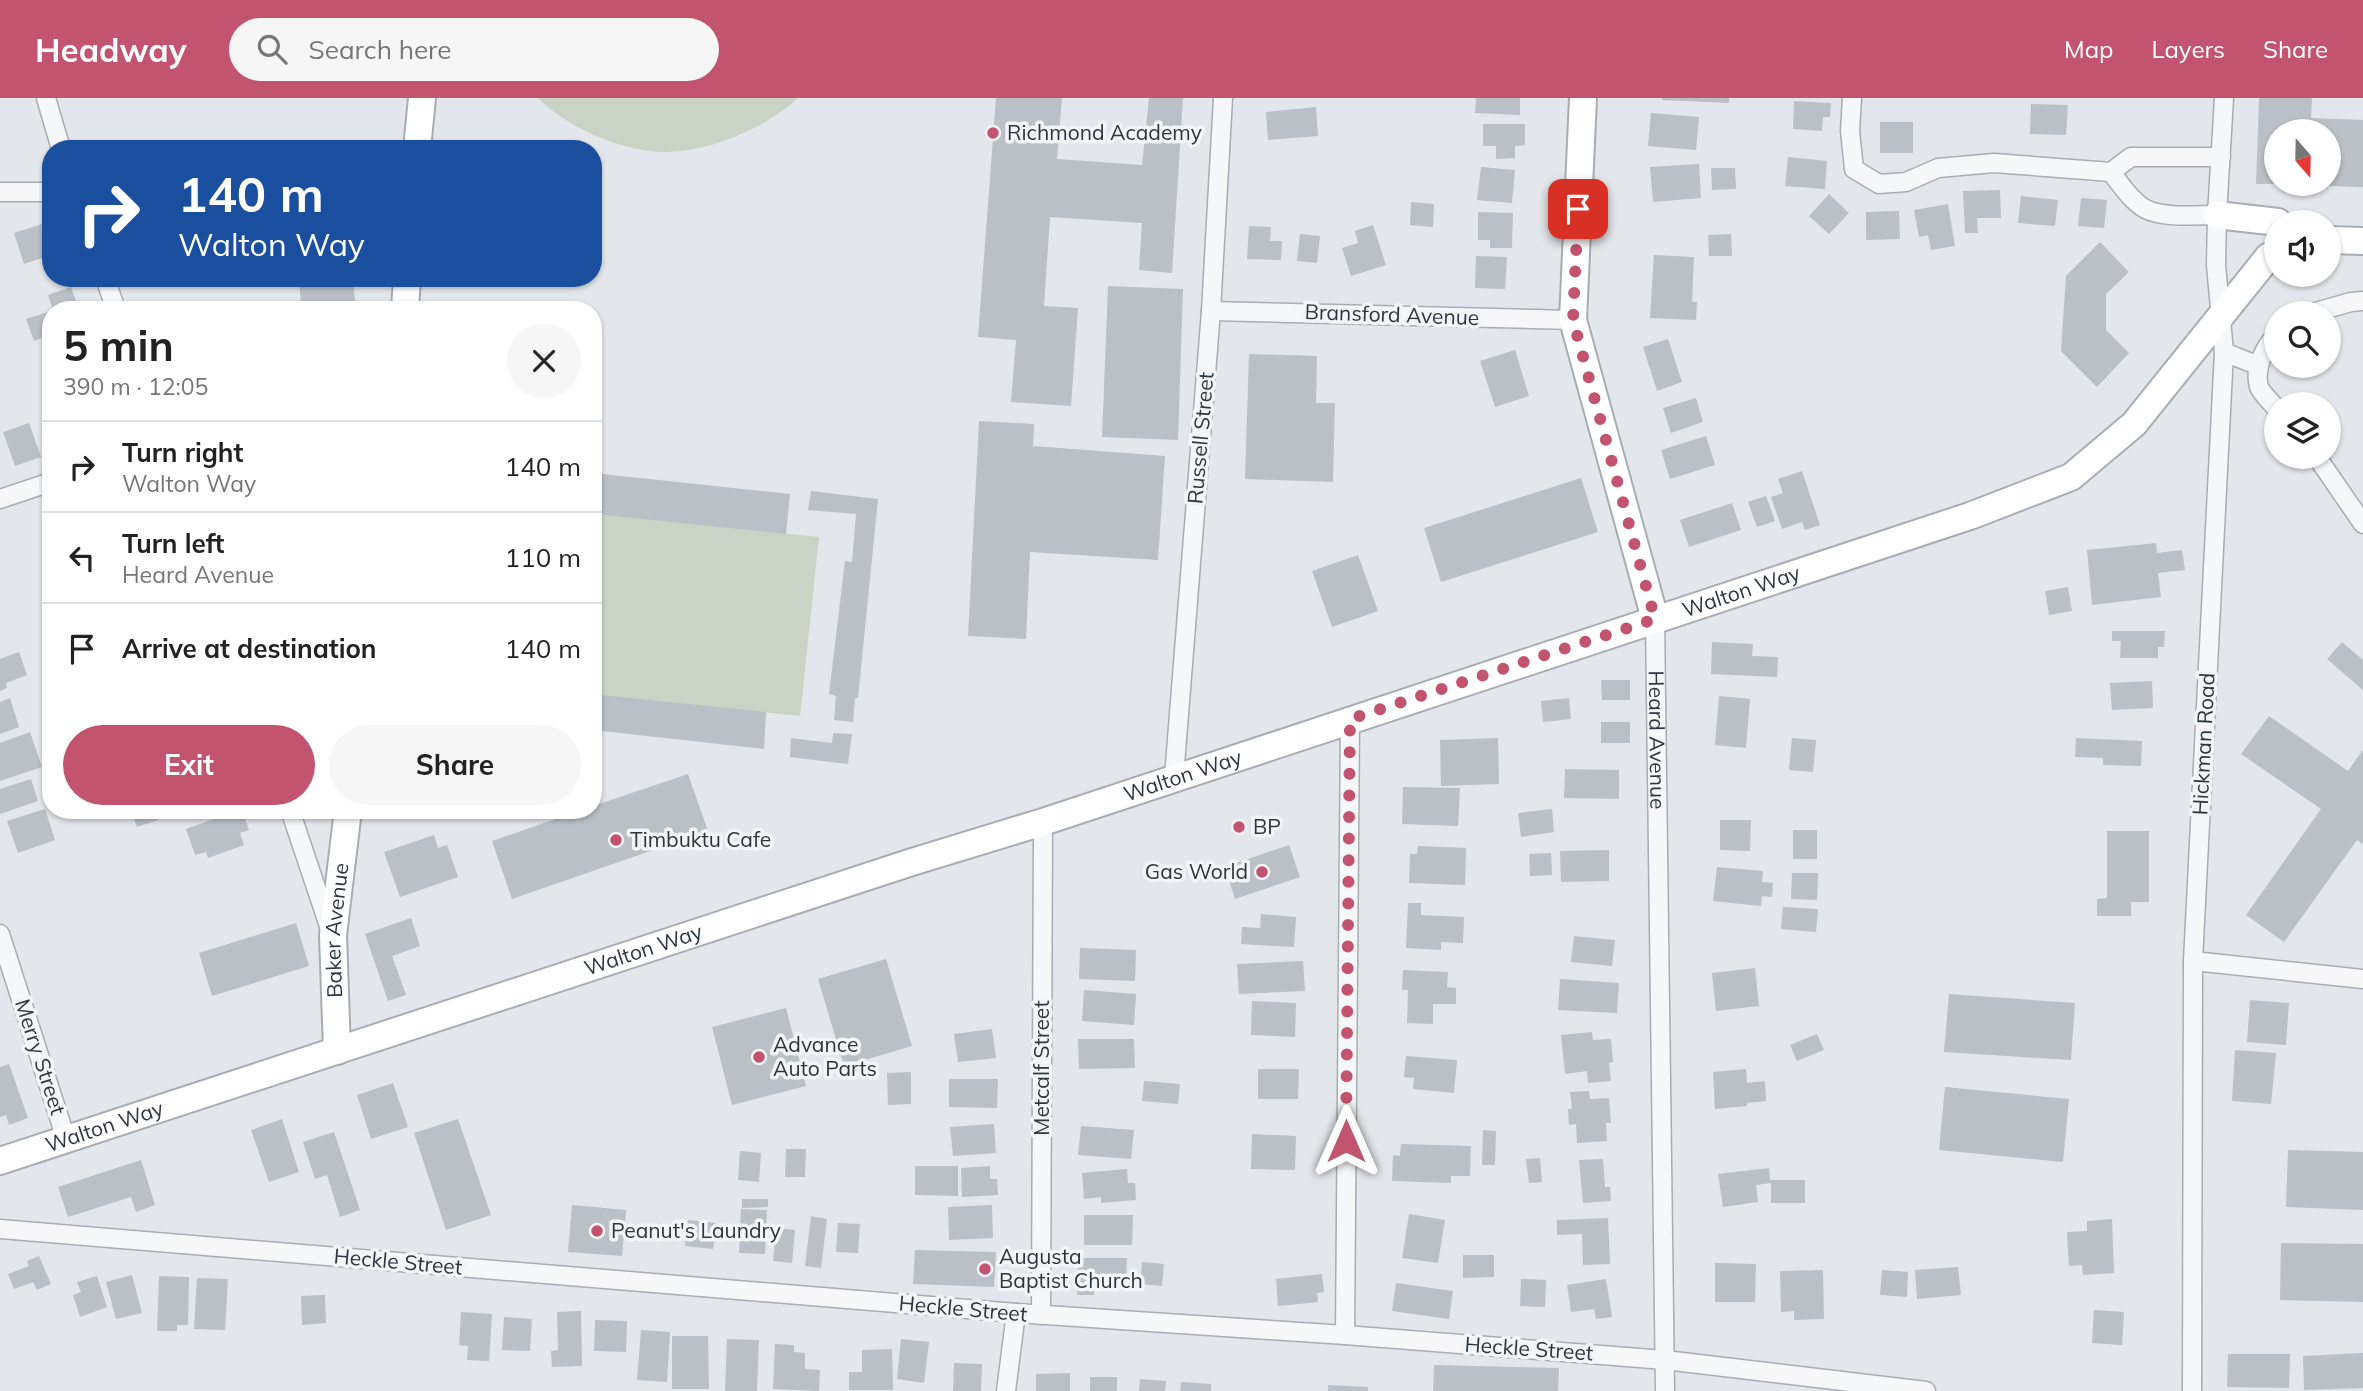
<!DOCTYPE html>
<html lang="en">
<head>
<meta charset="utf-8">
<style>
  :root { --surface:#fff; --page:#f6f6f6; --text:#222; --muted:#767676; --line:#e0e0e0; --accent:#c3546f }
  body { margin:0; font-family:Mulish,sans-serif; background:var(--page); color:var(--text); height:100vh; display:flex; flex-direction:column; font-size:26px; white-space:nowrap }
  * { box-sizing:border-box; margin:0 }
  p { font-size:23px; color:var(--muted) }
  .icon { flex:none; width:38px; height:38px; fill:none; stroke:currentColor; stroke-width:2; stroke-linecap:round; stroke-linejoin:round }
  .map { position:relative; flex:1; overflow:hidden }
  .details { position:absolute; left:42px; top:203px; width:560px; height:518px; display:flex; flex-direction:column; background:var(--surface); border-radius:28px; box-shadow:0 2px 5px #0004 }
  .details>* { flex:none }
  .hud { position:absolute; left:42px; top:42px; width:560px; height:147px; border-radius:28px; box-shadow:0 2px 5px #0004; background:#1a4fa0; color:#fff; overflow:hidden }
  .needle { width:46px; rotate:160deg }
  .fabs { position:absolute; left:2264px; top:21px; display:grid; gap:14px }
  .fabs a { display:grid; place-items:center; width:77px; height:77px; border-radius:50%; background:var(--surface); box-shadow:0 2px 5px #0004; font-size:35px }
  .pin { position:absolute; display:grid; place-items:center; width:60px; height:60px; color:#fff; margin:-30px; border-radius:14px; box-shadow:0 4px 10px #0006 }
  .me { position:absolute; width:77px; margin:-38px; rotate:0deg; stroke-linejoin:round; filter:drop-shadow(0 0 5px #0008) }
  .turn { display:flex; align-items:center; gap:24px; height:147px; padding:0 21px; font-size:32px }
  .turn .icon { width:91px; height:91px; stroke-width:2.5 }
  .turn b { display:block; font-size:49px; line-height:60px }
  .round { display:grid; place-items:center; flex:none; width:74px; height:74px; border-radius:37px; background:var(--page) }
  .overview { display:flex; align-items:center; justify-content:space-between; height:119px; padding:0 21px }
  h1 { font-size:42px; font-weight:700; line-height:52px }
  .action { display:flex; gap:14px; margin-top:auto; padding:14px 21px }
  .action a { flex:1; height:80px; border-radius:42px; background:var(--accent); color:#fff; font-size:28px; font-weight:700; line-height:80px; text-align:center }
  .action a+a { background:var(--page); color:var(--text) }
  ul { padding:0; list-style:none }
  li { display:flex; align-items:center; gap:21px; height:91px; padding:0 21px; border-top:2px solid var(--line) }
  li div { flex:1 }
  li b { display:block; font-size:26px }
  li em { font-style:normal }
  header { display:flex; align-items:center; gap:42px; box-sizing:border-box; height:98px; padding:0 35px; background:var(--accent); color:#fff }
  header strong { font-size:33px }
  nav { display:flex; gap:38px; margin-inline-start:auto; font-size:24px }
  .search { width:490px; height:63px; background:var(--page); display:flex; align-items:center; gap:18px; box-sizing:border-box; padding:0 24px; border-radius:38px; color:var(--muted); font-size:26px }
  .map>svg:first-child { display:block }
</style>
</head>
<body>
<header>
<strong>Headway</strong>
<div class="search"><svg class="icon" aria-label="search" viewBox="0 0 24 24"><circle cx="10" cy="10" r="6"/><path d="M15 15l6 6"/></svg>Search here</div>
<nav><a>Map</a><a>Layers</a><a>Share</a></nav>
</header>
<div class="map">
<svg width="2363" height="1293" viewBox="0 0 2363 1293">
  <rect width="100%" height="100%" fill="#e3e6ea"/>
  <path fill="#cad3c5" d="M538,0H798C763,33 692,62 643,52C604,45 566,27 538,0Z
    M593,416L819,439L800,618L593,596Z"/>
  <path fill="#bac0c6" d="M996,0H1062L1057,61L1142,67L1149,0H1183L1172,175L1139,172L1142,125L1050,119L1044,208L1078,210L1071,308L1011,304L1016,242L978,239Z
    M1476,0H1520V17L1475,15Z
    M1662,0H1729V5L1662,2Z
    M2259,0H2312L2311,20L2363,22V89L2329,88V33H2277V86H2256Z
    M1794,3L1831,5L1830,19H1823L1822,33L1793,31Z
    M2031,6L2068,7L2066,37L2030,36Z
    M1316,9L1318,38L1268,42L1266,14Z
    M1651,15L1699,19L1696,52L1648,48Z
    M1880,24H1913V55H1880Z
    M1483,26H1525V47L1515,48V60L1496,61V48H1483Z
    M1788,59L1827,63L1825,91L1785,88Z
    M1699,66L1701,100L1653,104L1650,69Z
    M1481,69L1515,72L1512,105L1477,102Z
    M1711,70H1735L1736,91L1712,92Z
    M2000,92L2001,120H1977L1978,135H1965L1963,93Z
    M1829,96L1849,115L1829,136L1809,118Z
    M2021,98L2058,102L2055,128L2018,125Z
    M2081,100L2107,102L2104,130L2078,128Z
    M1411,104L1434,106L1433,129L1410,127Z
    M1948,106L1955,148L1931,152L1928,137L1919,139L1914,112Z
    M1899,113L1900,141L1866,142V114Z
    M1478,114L1513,115L1512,150H1490V142H1478Z
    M51,123V167L48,168L45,159L24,166L14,135Z
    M1373,127L1386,167L1351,178L1342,150L1358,145L1355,133Z
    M1249,128L1271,129L1270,143H1282L1281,162L1247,161Z
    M1300,136L1320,138L1317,165L1297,163Z
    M1731,136L1732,158H1709L1708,137Z
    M2100,144L2129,174L2106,196V232L2129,255L2097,289L2061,253L2066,178Z
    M1654,157L1694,159L1692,204H1697L1696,222L1650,220Z
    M1476,158L1507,159L1505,191L1475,190Z
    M299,180H353L355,205L301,208Z
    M1108,188L1183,191L1178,342L1102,339Z
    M71,189L79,212H53L48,197Z
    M51,213V237L34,243L26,221Z
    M1668,241L1682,284L1657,293L1643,249Z
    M1515,252L1529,298L1495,309L1480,263Z
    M1249,256L1317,258L1316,305H1335L1333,384L1245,381Z
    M1696,300L1703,324L1671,335L1663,310Z
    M979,323L1034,326L1033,348L1165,358L1158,462L1030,454L1026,541L968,538Z
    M29,325L41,359L15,368L3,334Z
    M1706,338L1715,367L1670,381L1661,352Z
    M1802,373L1820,427L1805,432L1802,424L1782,431L1771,399L1783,395L1778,381Z
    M593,375L790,396L786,436L593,416Z
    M1581,380L1598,434L1441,484L1424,430Z
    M811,393L878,401L858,600H855L853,624L834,622L836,598L829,596L845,463L852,464L856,416L808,412Z
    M1766,398L1775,423L1757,429L1748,404Z
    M1732,405L1741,432L1689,449L1680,422Z
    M2156,445L2157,455L2182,452L2185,472L2158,475L2161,499L2092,507L2087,452Z
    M1358,457L1378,513L1332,529L1312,473Z
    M2068,489L2072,513L2049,517L2045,493Z
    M2112,533H2165L2164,549H2158V560H2120L2121,543H2112Z
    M1712,544L1753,546L1752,558L1778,559L1777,579L1711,576Z
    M2342,544L2363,562V592L2327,561Z
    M19,554L27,577L6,585L7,590L0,593V561Z
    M1601,582H1630V602H1602Z
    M2152,583L2153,610L2112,612L2110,585Z
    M593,596L766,614L764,651L593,632Z
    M1719,598L1750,601L1746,650L1715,647Z
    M10,600L19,629L0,636V604Z
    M1569,600L1571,621L1543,624L1541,603Z
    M2269,618L2348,673L2363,652V746L2357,742L2284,844L2246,817L2321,711L2241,656Z
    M1601,624H1630V645H1601Z
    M30,634L42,669L0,683V645Z
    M833,635L852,636L848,666L790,659L791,640L832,645Z
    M1498,640L1499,686L1441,688L1440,642Z
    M1792,640L1816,642L1813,674L1789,672Z
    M2076,640L2142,643L2141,668L2103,667V660L2075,659Z
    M1565,671L1619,672V701L1564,700Z
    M688,676L708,733L512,801L492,743L582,712H593V708Z
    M31,681L38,703L0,716V691Z
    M1403,689L1460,690L1458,728L1402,726Z
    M45,711L55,742L18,755L7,723Z
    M1552,711L1554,734L1521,739L1518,715Z
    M131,712H155L158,722L137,729Z
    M239,712H242L249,732L240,735L244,747L208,760L206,754L195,757L186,731Z
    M1720,722H1751L1750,753L1720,752Z
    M1793,732H1817V761H1793Z
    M2107,733H2149V804H2131V818H2097V801L2107,800Z
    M434,737L438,750L447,747L458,779L400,799L384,754Z
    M1289,747L1300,779L1235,801L1225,769Z
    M1418,748L1466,750L1465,787L1409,785L1410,756H1417Z
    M1609,752V783L1561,784L1560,753Z
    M1551,755L1552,777L1530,778L1529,756Z
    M1717,769L1763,773L1762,784L1773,785L1772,799L1762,798L1761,808L1713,803Z
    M1792,775H1818L1817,802L1791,801Z
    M1408,805H1421V817L1464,819L1463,845L1441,844V852L1406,850Z
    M1783,809L1818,811L1816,834L1781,831Z
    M1261,816L1296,819L1294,849L1241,846L1242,829L1260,830Z
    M411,820L420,848L392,858L406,897L388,903L365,836Z
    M296,825L309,868L212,898L199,855Z
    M1574,838L1615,842L1612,868L1571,864Z
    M1080,850L1136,852L1135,883L1079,881Z
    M886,861L912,948L844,968L818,881Z
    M1303,863L1305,893L1239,896L1237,866Z
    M1755,870L1759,908L1716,913L1712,875Z
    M1403,872L1448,874L1447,889L1456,890V906H1433V926L1407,925L1408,892H1402Z
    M1560,881L1619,885L1617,915L1558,912Z
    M1084,892L1136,896L1134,927L1082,923Z
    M1949,896L2075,905L2071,962L1944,954Z
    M2250,902L2289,905L2286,947L2247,944Z
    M1252,903L1296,905L1295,939L1251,937Z
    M786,910L806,988L732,1007L712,929Z
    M992,931L996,960L958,964L954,936Z
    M1592,934L1593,942L1611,941L1613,964L1609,965L1611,983L1588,985L1587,973L1565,976L1561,937Z
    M1817,936L1824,952L1797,963L1790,947Z
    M1078,941H1134L1135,970L1079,971Z
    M2235,952L2276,955L2271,1006L2232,1003Z
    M1406,958L1457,962L1454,995L1413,991L1414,980L1404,979Z
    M9,966L28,1020L9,1027L6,1017L0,1019V969Z
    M1258,971H1299L1298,1001H1258Z
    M1746,971L1747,985L1765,983L1766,1003L1747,1005V1008L1715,1011L1713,974Z
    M911,974V1006L888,1007L887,975Z
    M949,981H998L997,1010L949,1009Z
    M1144,983L1180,986L1178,1006L1142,1003Z
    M393,985L408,1029L371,1041L357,997Z
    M1945,989L2069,1001L2063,1064L1939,1052Z
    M1589,993L1590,1001L1609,1000L1611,1025H1606L1607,1043L1577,1045L1576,1026L1569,1027L1568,1011H1572L1570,994Z
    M282,1021L299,1074L269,1084L251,1032Z
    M458,1021L491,1117L446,1132L414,1035Z
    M994,1026L996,1055L953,1058L950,1029Z
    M1081,1028L1134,1032L1131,1061L1078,1057Z
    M1483,1032L1496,1033L1495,1067H1482Z
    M334,1034L360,1112L340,1119L327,1077L315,1081L303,1044Z
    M1252,1036L1296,1038L1295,1072L1251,1071Z
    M1401,1046L1471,1048L1470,1078H1451V1085L1392,1083L1393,1057L1400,1058Z
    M786,1051H806L805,1079H785Z
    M2288,1052L2363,1054V1112L2286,1109Z
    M740,1053L761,1055L759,1084L738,1082Z
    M1540,1060L1542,1084L1529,1085L1526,1061Z
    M1603,1061L1605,1089H1610L1611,1103L1583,1105L1579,1062Z
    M141,1062L155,1107L136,1114L131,1099L68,1119L58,1089Z
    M915,1068H958V1098L915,1097Z
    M990,1068V1081H997L998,1097L962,1099L961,1070Z
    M1769,1070L1770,1082H1805V1105H1771V1085L1756,1087L1758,1104L1723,1109L1718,1076Z
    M1127,1071L1128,1085H1135L1136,1102L1101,1105V1099L1084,1101L1082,1075Z
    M742,1101H768V1109L742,1110Z
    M572,1107L626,1112L622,1158L568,1154Z
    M992,1107L993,1140L949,1142L948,1109Z
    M741,1111L767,1112L765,1156L739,1155Z
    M1409,1116L1445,1122L1438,1165L1402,1160Z
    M1084,1117H1133L1132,1147H1084Z
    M811,1118L827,1121L821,1170L805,1168Z
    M1608,1120L1610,1166L1583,1167L1582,1136L1557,1137V1122Z
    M2112,1121L2114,1175L2083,1177L2082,1167L2069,1168L2067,1134L2087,1133V1123Z
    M688,1122L716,1125L713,1151L685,1148Z
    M838,1125L860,1126L858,1155L836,1154Z
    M776,1130L795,1132L792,1165L773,1163Z
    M2281,1145L2363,1146V1204L2280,1202Z
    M915,1152L996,1154L994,1189L913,1186Z
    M1463,1157H1494V1179L1463,1180Z
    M39,1158L51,1186L37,1192L33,1184L14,1191L8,1176L29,1168L27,1163Z
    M1078,1160H1127L1126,1190H1094V1197H1077Z
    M1142,1164L1164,1166L1162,1188L1140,1186Z
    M1715,1165L1756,1166L1755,1204H1715Z
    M1958,1169L1961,1197L1917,1201L1915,1172Z
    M1823,1172L1824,1221L1794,1222V1213L1781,1214L1780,1173Z
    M1882,1172L1908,1174L1907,1199L1880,1197Z
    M1322,1176L1324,1194L1317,1195L1318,1204L1278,1208L1276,1181Z
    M132,1177L142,1215L116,1221L106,1184Z
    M97,1178L107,1209L80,1219L73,1197L81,1194L77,1184Z
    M159,1178L189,1179L188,1227H177V1233H157Z
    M197,1180L228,1181L225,1232L194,1231Z
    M1521,1181L1546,1182L1545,1209L1520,1208Z
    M1606,1181L1612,1219L1596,1221L1594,1211L1571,1214L1567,1187Z
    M1396,1185L1453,1193L1449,1221L1392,1213Z
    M325,1197L326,1225L302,1227L301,1198Z
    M2094,1212L2124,1214L2122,1247L2092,1245Z
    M581,1213L582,1268L552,1269L551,1253L558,1252L557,1214Z
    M461,1214L492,1216L489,1263L467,1262L468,1248L459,1247Z
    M504,1219L532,1221L530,1253L502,1252Z
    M595,1222L627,1223L626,1254L594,1253Z
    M641,1232L670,1234L667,1284L637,1282Z
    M672,1238H708L709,1291H672Z
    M727,1241L759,1242L757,1293H725Z
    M901,1241L929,1244L924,1285L897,1281Z
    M775,1246L794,1247V1254L805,1255V1271L820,1272L819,1293L773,1291Z
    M892,1251L893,1292H849V1274H862V1252Z
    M2363,1255V1290L2304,1292L2303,1258Z
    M2228,1256H2290L2289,1290L2227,1289Z
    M954,1265L982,1266L981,1293H953Z
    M1434,1267L1559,1270L1558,1293H1433Z
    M1070,1275V1293H1036V1276Z
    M1090,1279H1117V1293H1090Z
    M1140,1281L1166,1283L1165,1293H1139Z
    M1181,1284L1211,1286V1293H1180Z
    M1328,1287L1368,1289V1293H1328Z"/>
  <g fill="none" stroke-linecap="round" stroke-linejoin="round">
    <defs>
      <g id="street">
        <path d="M46,0L61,51"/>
        <path d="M1852,0L1850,33L1854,71L1879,86L1906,84L1938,70L1994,65L2111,74L2131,59H2221"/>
        <path d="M2111,74C2121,87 2135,108 2150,113C2171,120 2196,117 2217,117"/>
        <path d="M0,94H51"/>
        <path d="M105,180L116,212"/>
        <path d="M1211,213L1573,222"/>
        <path d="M2312,215L2351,204L2363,203"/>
        <path d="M2277,237C2264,248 2254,271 2259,289C2262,296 2272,305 2277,311"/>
        <path d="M2224,254L2259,268"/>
        <path d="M2317,359L2363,426"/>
        <path d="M0,401L51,384"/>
        <path id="s1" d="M1655,521L1665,1293"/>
        <path d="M1174,679L1211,213L1223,0"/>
        <path d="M290,712L330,831"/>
        <path d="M0,836L66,1041"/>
        <path d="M2193,863L2363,881"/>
        <path d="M0,1131L1016,1215L1345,1237L1665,1262L1926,1293"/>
        <path d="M1041,1217L1043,724"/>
        <path d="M1345,1237L1350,621"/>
        <path d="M1006,1293L1016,1215"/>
        <path d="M2192,1293L2193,863L2224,254L2216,167L2217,117L2224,0"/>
      </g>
      <g id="secondary">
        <path d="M1583,0L1573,222L1655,521"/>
        <path d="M417,51L422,0"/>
        <path d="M2217,117L2278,124"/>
        <path d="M2329,142L2363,143"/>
        <path d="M405,212L407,180"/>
        <path id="s2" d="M337,953L333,837L348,712"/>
        <path id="s3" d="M0,1063L912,764L1043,724L1970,418L2071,379L2134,326L2269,158L2277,156"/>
      </g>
    </defs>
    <use href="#street" stroke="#a8adb4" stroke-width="21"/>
    <use href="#secondary" stroke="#a8adb4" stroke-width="30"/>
    <use href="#street" stroke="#f5f7f8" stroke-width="18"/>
    <use href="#secondary" stroke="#fff" stroke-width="26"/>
  </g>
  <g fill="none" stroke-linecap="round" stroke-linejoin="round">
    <path stroke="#c3546f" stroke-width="12" stroke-dasharray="0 21.6" d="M1346,1043L1350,621L1655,521L1573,222L1578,111"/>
  </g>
  <g fill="#c3546f" stroke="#f2f5f7" stroke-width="2.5">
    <circle cx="993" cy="35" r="7"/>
    <circle cx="1239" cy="729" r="7"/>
    <circle cx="616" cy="742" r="7"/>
    <circle cx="1262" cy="774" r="7"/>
    <circle cx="759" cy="959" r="7"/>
    <circle cx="597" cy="1133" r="7"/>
    <circle cx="985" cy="1171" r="7"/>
  </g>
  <g text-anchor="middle" stroke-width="7" stroke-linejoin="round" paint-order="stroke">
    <g font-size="21" fill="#2c3540" stroke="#f2f5f7" text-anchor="start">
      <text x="1007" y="42">Richmond Academy</text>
      <text x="1253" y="736">BP</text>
      <text x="630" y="749">Timbuktu Cafe</text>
      <text x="1248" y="781" text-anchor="end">Gas World</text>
      <text x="773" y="954">Advance<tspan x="773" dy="24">Auto Parts</tspan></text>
      <text x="611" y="1140">Peanut's Laundry</text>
      <text x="999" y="1166">Augusta<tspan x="999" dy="24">Baptist Church</tspan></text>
    </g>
    <g font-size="21" fill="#2c3540" stroke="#f2f5f7">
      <text transform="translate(1392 217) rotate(2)" y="7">Bransford Avenue</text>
      <text transform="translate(1201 340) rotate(-85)" y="7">Russell Street</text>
      <text dy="7" stroke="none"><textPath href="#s3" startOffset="1832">Walton Way</textPath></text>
      <text dy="7" stroke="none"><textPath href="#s1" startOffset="121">Heard Avenue</textPath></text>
      <text transform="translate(2204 646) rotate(-87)" y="7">Hickman Road</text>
      <text dy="7" stroke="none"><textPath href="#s3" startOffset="1244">Walton Way</textPath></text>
      <text dy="7" stroke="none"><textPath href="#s2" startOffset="121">Baker Avenue</textPath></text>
      <text dy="7" stroke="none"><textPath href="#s3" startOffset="677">Walton Way</textPath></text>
      <text transform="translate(40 959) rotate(72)" y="7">Merry Street</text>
      <text transform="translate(1042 970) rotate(-90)" y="7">Metcalf Street</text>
      <text dy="7" stroke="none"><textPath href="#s3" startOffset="110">Walton Way</textPath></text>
      <text transform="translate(398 1164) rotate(5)" y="7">Heckle Street</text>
      <text transform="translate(963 1211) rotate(5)" y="7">Heckle Street</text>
      <text transform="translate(1529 1251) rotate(4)" y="7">Heckle Street</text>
    </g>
  </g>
</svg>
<div class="fabs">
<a><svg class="needle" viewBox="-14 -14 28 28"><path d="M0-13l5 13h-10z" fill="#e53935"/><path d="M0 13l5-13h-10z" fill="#767676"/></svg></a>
<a><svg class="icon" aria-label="sound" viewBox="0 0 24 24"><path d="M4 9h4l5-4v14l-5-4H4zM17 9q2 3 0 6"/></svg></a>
<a><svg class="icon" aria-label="search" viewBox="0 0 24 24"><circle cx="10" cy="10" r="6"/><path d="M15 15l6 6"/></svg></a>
<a><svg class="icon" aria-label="layers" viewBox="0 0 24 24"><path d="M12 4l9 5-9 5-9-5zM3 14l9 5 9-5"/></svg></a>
</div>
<div class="pin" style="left:1578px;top:111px;background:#d93025"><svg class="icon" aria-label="arrive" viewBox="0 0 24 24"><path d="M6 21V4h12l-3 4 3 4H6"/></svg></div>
<svg class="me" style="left:1346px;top:1043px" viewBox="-20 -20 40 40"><path d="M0-17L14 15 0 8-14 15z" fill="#c3546f" stroke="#fff" stroke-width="4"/></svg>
<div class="hud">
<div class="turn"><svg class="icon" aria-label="right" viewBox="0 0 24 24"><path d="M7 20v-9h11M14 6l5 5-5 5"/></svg><div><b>140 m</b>Walton Way</div></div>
</div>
<section class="details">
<div class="overview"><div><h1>5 min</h1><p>390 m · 12:05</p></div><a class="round"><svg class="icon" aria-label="close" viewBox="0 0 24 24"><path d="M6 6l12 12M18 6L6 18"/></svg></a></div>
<ul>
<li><svg class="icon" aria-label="right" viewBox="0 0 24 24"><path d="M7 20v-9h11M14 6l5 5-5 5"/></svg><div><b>Turn right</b><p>Walton Way</p></div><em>140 m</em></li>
<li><svg class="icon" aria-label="left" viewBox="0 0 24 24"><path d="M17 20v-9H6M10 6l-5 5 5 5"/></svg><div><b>Turn left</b><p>Heard Avenue</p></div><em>110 m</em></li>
<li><svg class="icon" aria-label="arrive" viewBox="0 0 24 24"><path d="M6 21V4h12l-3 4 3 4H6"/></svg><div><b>Arrive at destination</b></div><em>140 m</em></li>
</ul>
<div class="action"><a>Exit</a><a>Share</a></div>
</section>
</div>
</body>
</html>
